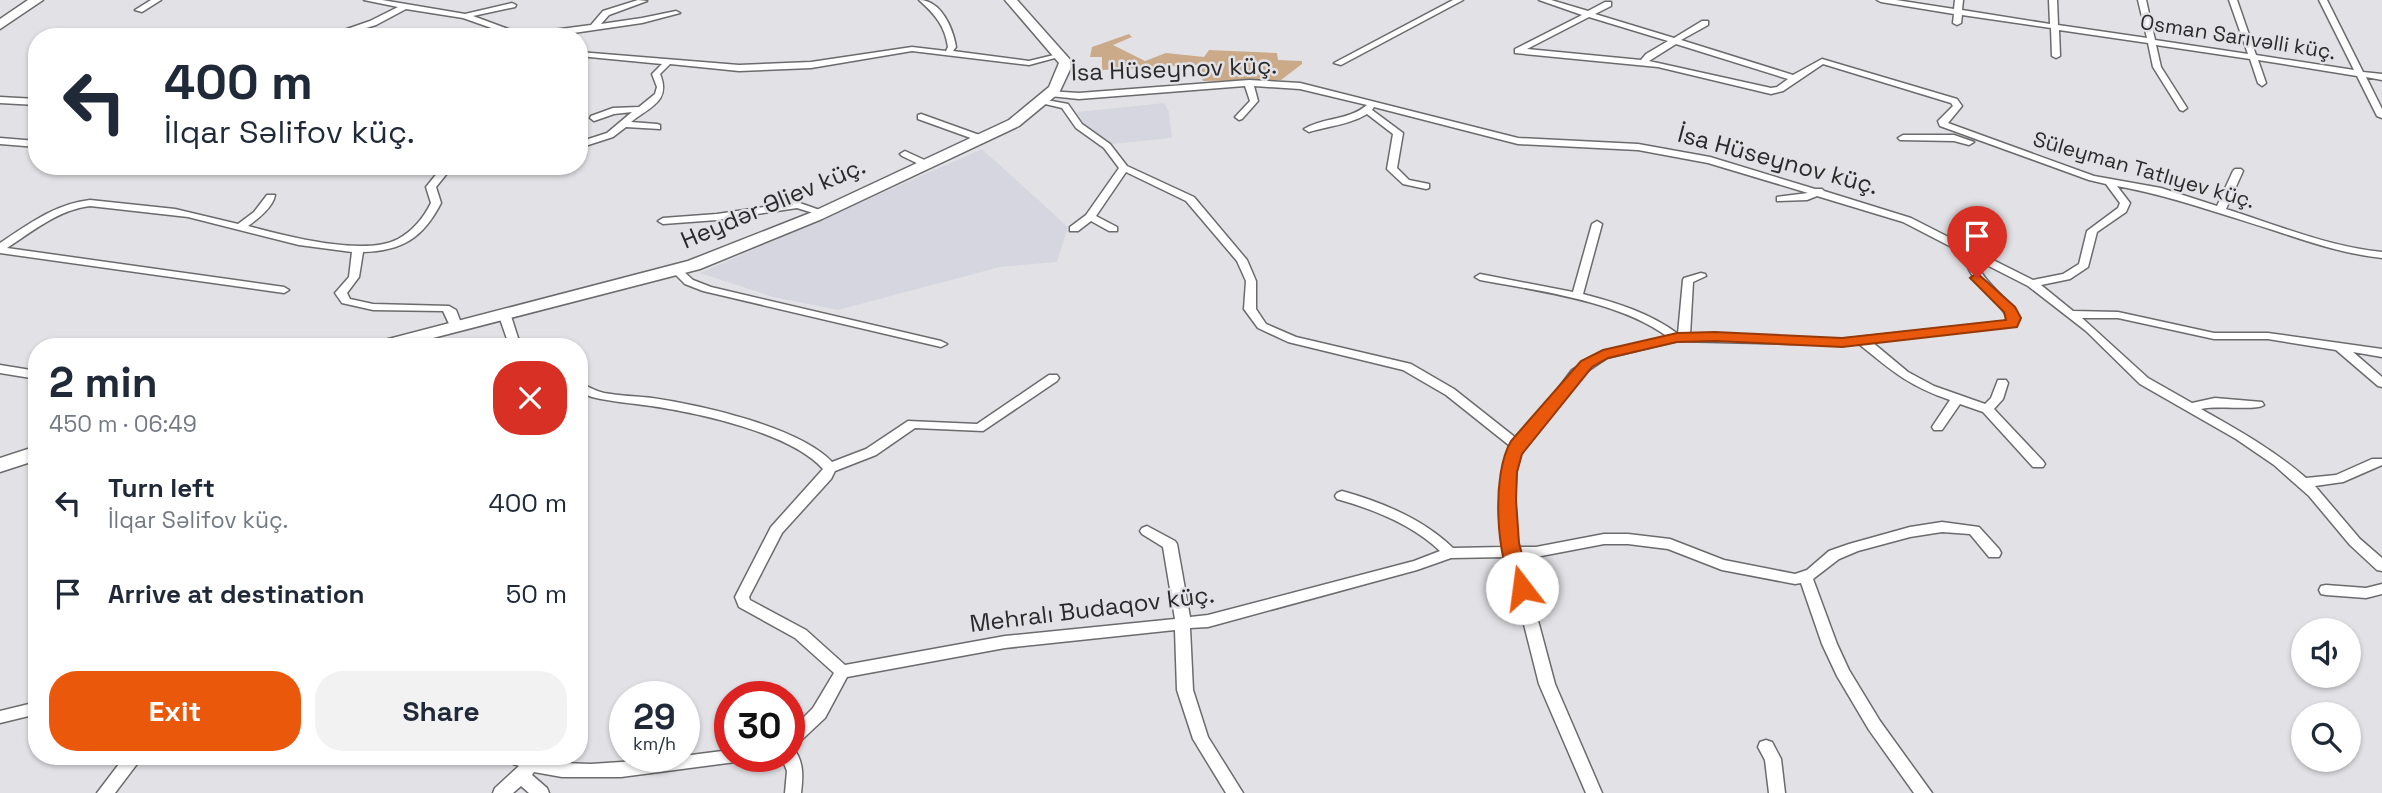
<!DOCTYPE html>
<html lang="en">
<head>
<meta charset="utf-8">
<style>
  :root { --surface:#fff; --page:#f2f2f3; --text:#1f2937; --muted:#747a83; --accent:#ea580c }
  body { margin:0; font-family:"Space Grotesk",sans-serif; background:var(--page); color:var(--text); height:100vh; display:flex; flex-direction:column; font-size:26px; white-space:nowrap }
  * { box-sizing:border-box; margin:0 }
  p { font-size:23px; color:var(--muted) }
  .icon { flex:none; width:38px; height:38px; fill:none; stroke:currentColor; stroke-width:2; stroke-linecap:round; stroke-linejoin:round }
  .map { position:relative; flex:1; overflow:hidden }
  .drawer { position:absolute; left:28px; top:338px; width:560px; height:427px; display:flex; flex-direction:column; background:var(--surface); border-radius:28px; box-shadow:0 2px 5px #0004 }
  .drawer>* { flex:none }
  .guide { position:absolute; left:28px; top:28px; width:560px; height:147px; border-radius:28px; box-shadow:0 2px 5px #0004; background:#fff; color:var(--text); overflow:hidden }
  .tools { position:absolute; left:2291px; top:618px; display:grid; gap:14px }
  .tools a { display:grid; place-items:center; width:70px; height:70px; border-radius:50%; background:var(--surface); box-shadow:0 2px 5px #0004; font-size:35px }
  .speed { position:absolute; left:609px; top:681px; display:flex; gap:14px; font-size:35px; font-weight:700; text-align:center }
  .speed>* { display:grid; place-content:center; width:91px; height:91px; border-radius:50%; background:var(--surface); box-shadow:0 2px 5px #0004; line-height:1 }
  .speed small { font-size:18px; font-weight:400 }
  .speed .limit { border:10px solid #d22; background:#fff; color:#111 }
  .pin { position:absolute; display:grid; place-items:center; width:60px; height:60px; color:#fff; margin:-72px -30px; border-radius:50% 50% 50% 0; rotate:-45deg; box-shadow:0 0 7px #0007 }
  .pin .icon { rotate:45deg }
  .me { position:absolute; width:77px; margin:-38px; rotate:345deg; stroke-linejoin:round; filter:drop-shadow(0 0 5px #0008) }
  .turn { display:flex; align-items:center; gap:24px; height:147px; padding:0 21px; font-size:32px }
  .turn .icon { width:91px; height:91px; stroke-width:2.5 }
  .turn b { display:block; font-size:49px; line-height:60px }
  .round { display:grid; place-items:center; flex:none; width:74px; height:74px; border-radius:28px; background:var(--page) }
  .overview { display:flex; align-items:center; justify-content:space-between; height:119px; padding:0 21px }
  h1 { font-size:42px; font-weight:700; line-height:52px }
  .action { display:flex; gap:14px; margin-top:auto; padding:14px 21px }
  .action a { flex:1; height:80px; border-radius:28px; background:var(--accent); color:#fff; font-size:28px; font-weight:700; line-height:80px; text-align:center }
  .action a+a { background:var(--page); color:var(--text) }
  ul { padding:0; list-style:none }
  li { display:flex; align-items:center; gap:21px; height:91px; padding:0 21px }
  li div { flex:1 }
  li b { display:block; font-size:26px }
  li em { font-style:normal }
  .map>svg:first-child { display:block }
</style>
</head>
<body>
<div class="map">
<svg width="2382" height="793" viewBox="0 0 2382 793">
  <rect width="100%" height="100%" fill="#e2e2e6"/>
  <path fill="#d6d6e1" d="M1164,103L1169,112L1172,138L1112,144L1083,124L1077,112Z
    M982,149L1068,227L1057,262L1000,267L838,310L773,297L700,273Z"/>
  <path fill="#caaa88" d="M1129,34L1132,37L1113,45L1145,61L1166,53L1204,57L1209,50L1277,53L1278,60L1302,61V64L1281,80L1203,81L1196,65L1102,70V57H1090L1092,47Z"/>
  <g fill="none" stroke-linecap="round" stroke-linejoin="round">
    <defs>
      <path id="street" d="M151,0H161L142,12L135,10Z
        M364,0H382L465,14L512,3L516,5L515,7L473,16L530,37H517L463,18L406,9L376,25L337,37H324L370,21L398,7Z
        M638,0L647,1L609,15L601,24L642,18L676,11L680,13L642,23L546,37H531L553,30L591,25L603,11Z
        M919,0C941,0 953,28 956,47L953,51L1029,61L1062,53L1066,55L1029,65L912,51L811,68L739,71L670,64L660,74C671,101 651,106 631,122L657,124L660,125V129L626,127L613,137L579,148V142L607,133L632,112L614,114L594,121L590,118L591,116L613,108L639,107L655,94L657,87L652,74L662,64L579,56V52L739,65L811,62L912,47L946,51L948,47C945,26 935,14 919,0Z
        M1453,0H1463L1341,65L1334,63Z
        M1539,0H1551L1588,11L1605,2H1611V6L1595,14L1674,38L1702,21H1708V25L1681,40L1793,75L1822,59L1957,99L1962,106L1948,123L2094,176L2161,188L2217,206L2233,171L2235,169H2241L2243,171L2226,209C2277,225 2329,247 2382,252V258C2344,254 2309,242 2273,230C2221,214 2171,196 2117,186L2130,203L2126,212L2097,232L2088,267L2070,279L2041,285L2073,311L2118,312L2214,333H2268L2382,349V357L2353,352L2382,377V387L2378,386L2336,350L2268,339H2214L2118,318H2082L2148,378L2192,403L2215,398L2262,402L2264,405C2256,411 2218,405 2201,409C2238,430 2274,450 2306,478L2336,475L2372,459H2382V465L2343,482L2315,486L2360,539L2382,558V571L2377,570L2350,545L2309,496L2274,465L2236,439L2140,384L2086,331L2028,286L1975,259C1983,284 2007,296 2020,318L2016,326L1872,342L1908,372L1934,386L1985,404L1991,398L1998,380H2006L2008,383L2003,399L1994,409L2043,461L2045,464L2043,467H2033L1983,412L1960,404L1942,430H1934L1932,427L1950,400C1909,386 1892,371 1859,344L1842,345L1677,341L1607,358L1580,376L1544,424L1523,446L1516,472L1515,500L1518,547H1536L1604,534H1628L1670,539L1724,560L1795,574L1807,570L1829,551L1849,544L1910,527L1942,522L1979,527L1999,549L2001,553L1999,557H1989L1970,534L1942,532L1910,537L1858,551L1839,559L1813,579L1837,644L1849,670L1880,721L1932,793H1914L1869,730L1837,676L1822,644L1801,583L1795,584L1722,570L1668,549L1628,544H1604L1536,557H1521L1555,684L1602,793H1586L1539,684L1507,557L1451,558L1417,570L1208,627L1190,628L1193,690L1208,737L1243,793H1226L1193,739L1177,690L1175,630L1005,648L847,677L825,718L793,748C804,761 803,777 801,793H785L787,771L781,756H789V732L813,708L834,673L795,638L739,607L735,597L771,527L823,469C791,433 699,413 651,406C631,403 612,402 592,397L579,392V383C588,386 595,391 604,393C620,396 636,396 652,398C701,405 799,427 832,462L866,449L908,421L977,424L1049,375H1057L1059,378L1057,381L983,431L915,428L876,455L835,471L831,479L782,533L749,597L750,600L806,630L845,665L1005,636L1175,619L1163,547L1142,534L1140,531L1142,528L1147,526L1175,541L1177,544L1190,617L1208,615L1414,561L1440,551C1413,525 1373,509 1337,499L1335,496L1337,493L1342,491C1382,502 1423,519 1453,548L1504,547C1497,514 1501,478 1510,446L1446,395L1403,370L1288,342L1258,328L1244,309L1246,281L1237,261L1186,201L1126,172L1096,216L1117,227V231H1109L1091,221L1078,231H1070V227L1086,215L1119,168L1104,148L1076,128L1062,108L1041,103V99L1068,104L1082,124L1110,144L1127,166L1194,197L1247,260L1256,281V309L1266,324L1296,337L1411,364L1454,389L1516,438L1536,418L1572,370L1599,353L1668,337C1619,301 1539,291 1480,280L1475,277L1480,274L1573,292L1592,224L1597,221L1602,224L1583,294C1617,303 1650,313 1678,334L1683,280L1684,278L1701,273L1705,274L1706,276L1693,282L1690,335L1842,339L2007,321L2008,318C1995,296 1972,285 1965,259L1967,255L1903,222L1817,196L1807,200L1777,201V197L1808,193L1708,163L1638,150L1518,144L1374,107L1372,110L1403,133L1397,168L1409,180L1429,184V188L1426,189L1403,184L1389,171L1387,169L1393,134L1367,114C1349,125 1328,126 1309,132L1304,129C1324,117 1348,121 1367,105L1300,89L1254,86L1258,101L1242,119L1239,120L1235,117L1250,101L1245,86L1079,99L1050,96L1047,95V91L1079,93L1249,80L1300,83L1518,138L1638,144L1710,157L1815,189H1822L1824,191L1911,218L1972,249L1978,250L1979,253L2033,280L2063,274L2079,264L2087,231L2118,208L2120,203L2106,184L2089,180L1940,126L1938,121L1953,106L1951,103L1823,64L1783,91L1771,94L1658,67L1515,53V49L1582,15ZM1589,17L1668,41L1646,54L1641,60L1527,49ZM1676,44L1788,79L1777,87L1771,88L1649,61Z
        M1877,0H1896L1954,9L1955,0H1963L1962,10L2050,24L2049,0H2057L2058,25L2147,38L2138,0H2146L2155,40L2248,54L2229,0H2237L2256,55L2354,70L2319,0H2327L2363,72L2382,74V80L2366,77L2382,109V118L2377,116L2357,76L2258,60L2266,83L2262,86L2258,83L2250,59L2156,45L2161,67L2187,108L2183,111L2180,110L2153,67L2148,43L2059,30L2060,56L2056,58L2052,56L2051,28L1962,15L1961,23L1957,25L1953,23L1954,14L1881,2Z
        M0,97L37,99V105L0,103Z
        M921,114L985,137L987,139L985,141H979L918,119V115Z
        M1903,135H1954L1974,142L1969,145L1954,141L1900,140L1898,138Z
        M0,138L37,141V147L0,144Z
        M905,151L931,163L933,165L928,168L925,167L902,156L900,154Z
        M443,166H453L436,187L441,203C423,238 402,251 363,252L359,277L347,293L350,299L373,304L449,306L456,310L463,328L457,331L451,328L443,311L373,310L342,303L335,293L349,277L352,252L299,245L188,217L90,206C58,210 33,231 7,248L284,287L289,290L284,293L0,253V243C29,224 55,204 90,200L175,209L238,224L254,212L267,195H275C273,207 259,218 248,226C285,236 364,257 398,239C413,231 424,217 431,203L426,187Z
        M797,202L828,213L823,216L797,208L717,220L663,224L658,221L663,218L717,214Z
        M677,268L681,269L693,280L711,287L941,341L947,344L941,347L703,291L685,284L672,271Z
        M505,313L511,316L518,338L525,346H514L507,339L499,316Z
        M0,365L37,371V379L0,373Z
        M2382,584V594L2366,598L2326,595L2321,594L2319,590L2321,586L2326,585L2366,588Z
        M37,702V714L0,723V711Z
        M1766,740L1772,742L1781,759L1785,793H1769L1765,760L1758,747L1760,742Z
        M730,750V756H745L743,761L621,777H562L534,772L532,775L547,788L549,793H529L521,786L513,793H493L495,788L519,766L505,761L503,756H530L562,763L591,764L652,760Z
        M125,756H143L115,793H97Z"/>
      <path id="secondary" d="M1005,0H1017L1073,63L1059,93L1019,126L822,219L700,269L402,346H374L377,342L688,261L810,213L1009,120L1049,87L1059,63Z
        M37,446V460L0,472V458Z"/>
      <path id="primary" d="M28,0H43L0,29V19Z"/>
    </defs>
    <use href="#street" stroke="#6b6b6d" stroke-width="3"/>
    <use href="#secondary" stroke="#6b6b6d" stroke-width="3"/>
    <use href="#primary" stroke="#6b6b6d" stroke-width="3"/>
    <use href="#street" fill="#fff" fill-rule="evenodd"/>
    <use href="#secondary" fill="#fff" fill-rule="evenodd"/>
    <use href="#primary" fill="#fff" fill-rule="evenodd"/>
  </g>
  <path fill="#ea580c" stroke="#983908" stroke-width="2" d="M1977,273L2015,307L2021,318L2017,327L1842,347L1715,341L1677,342L1608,358L1592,367L1522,454L1517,472L1516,500L1519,543L1531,588L1522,595L1515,593C1496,558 1491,475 1511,441L1581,361L1603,350L1677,333L1715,332L1842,338L2006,320L2004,312L1970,278Z"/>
  <g text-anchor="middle" stroke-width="5" stroke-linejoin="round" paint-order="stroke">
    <g font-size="21" fill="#2a2a2b" stroke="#e2e2e6">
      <text transform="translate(2238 37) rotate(9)" y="7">Osman Sarıvəlli küç.</text>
      <text transform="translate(2144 170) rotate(16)" y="7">Süleyman Tatlıyev küç.</text>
    </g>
    <g font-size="24" fill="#2a2a2b" stroke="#e2e2e6">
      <text transform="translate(1174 69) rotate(-2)" y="8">İsa Hüseynov küç.</text>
      <text transform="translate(1778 160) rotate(15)" y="8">İsa Hüseynov küç.</text>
      <text transform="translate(773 203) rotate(-23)" y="8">Heydər Əliev küç.</text>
      <text transform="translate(1092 609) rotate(-7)" y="8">Mehralı Budaqov küç.</text>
    </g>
  </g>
</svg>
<div class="tools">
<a><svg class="icon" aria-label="sound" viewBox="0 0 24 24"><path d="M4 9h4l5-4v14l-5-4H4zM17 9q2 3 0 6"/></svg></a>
<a><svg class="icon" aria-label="search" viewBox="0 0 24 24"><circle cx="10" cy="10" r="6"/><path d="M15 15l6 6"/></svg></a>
</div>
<div class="speed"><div>29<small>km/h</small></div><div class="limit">30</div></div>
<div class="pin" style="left:1977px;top:278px;background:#d93025"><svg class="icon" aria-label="arrive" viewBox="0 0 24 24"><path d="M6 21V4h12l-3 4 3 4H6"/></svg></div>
<svg class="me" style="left:1522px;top:588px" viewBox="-20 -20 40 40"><circle r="19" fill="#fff"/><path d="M0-13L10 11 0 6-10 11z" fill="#ea580c"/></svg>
<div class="guide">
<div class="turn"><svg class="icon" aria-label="left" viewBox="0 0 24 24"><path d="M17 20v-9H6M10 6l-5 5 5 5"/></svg><div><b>400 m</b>İlqar Səlifov küç.</div></div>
</div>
<section class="drawer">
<div class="overview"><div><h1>2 min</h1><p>450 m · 06:49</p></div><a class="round" style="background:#d93025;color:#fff"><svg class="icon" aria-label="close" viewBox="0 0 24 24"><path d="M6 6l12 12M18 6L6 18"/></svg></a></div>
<ul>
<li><svg class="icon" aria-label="left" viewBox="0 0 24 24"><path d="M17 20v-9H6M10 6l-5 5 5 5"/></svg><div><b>Turn left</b><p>İlqar Səlifov küç.</p></div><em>400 m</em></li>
<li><svg class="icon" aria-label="arrive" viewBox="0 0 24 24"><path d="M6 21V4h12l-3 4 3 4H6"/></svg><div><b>Arrive at destination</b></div><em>50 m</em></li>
</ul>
<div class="action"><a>Exit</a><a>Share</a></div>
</section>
</div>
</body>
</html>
